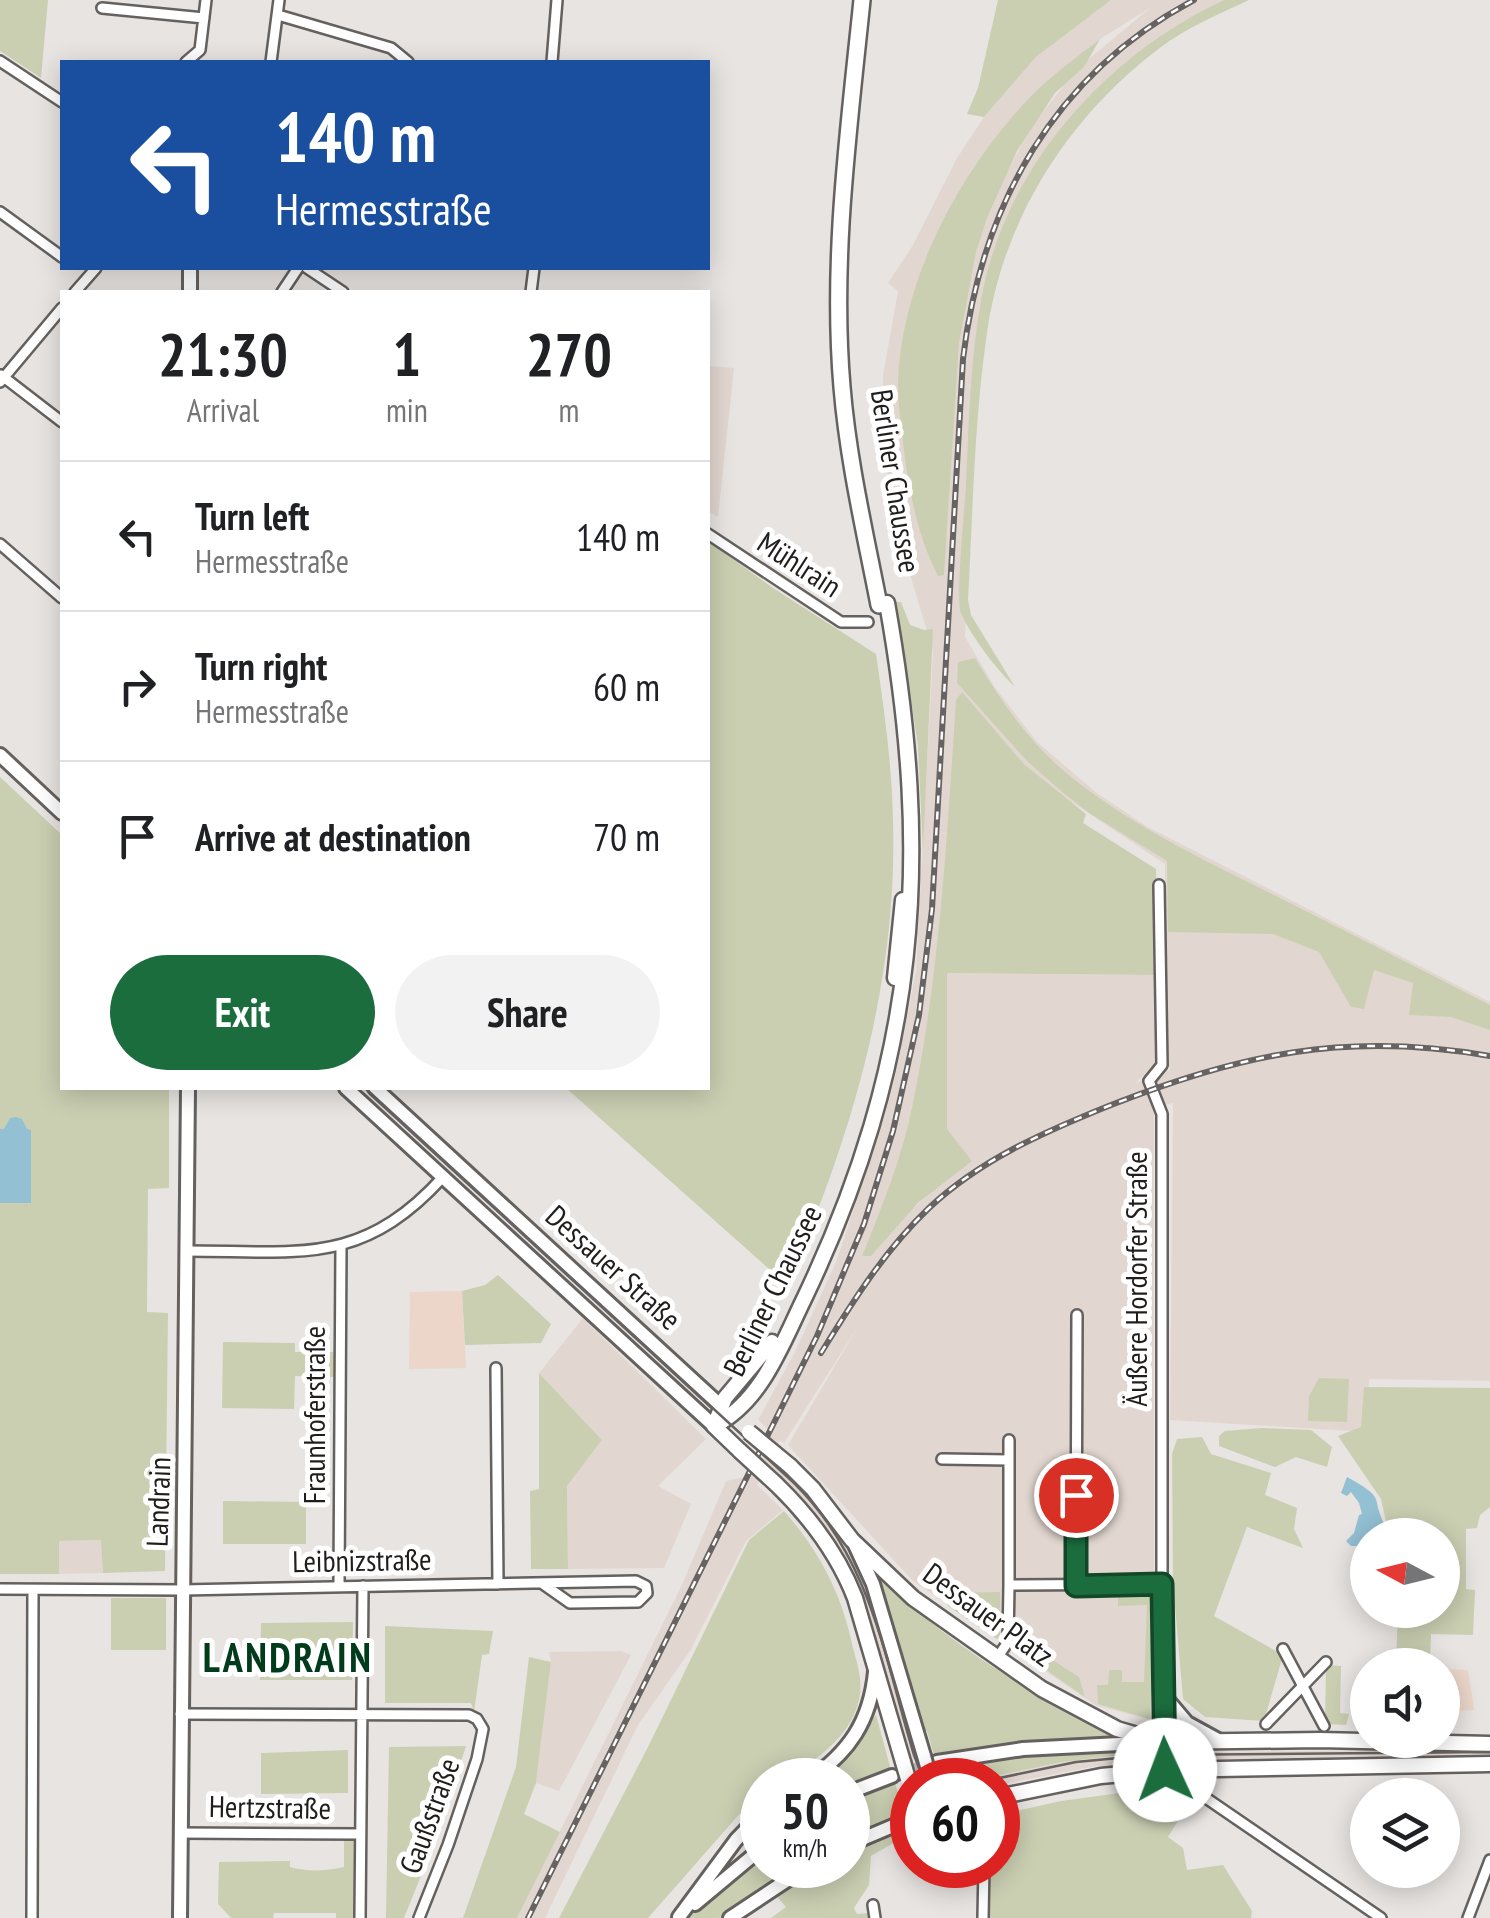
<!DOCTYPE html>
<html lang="en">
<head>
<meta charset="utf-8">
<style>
  :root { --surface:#fff; --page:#f2f2f2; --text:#202124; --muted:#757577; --line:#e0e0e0; --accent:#1b6d3e }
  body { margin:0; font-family:"PT Sans Narrow",sans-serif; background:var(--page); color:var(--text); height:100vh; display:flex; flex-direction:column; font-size:38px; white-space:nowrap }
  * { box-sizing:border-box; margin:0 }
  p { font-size:32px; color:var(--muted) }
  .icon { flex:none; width:55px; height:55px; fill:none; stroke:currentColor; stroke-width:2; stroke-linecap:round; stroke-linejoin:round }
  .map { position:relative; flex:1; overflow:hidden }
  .side { position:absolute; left:60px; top:290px; width:650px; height:800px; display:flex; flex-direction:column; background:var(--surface); border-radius:0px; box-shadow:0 5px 25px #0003 }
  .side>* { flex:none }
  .banner { position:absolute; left:60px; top:60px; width:650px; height:210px; border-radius:0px; box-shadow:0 5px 25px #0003; background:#1a4fa0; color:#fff; overflow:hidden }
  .needle { width:65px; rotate:277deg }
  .buttons { position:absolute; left:1350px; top:1518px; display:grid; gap:20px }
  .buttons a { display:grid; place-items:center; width:110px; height:110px; border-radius:50%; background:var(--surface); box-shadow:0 5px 25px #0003; font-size:50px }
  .speed { position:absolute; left:740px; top:1758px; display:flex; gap:20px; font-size:50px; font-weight:700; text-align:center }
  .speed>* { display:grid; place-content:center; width:130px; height:130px; border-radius:50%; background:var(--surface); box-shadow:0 5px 25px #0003; line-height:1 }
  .speed small { font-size:25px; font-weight:400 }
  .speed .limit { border:15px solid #d22; background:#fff; color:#111 }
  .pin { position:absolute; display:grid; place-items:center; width:85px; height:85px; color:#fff; margin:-42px; border:5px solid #fff; border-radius:50%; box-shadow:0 2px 10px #0007 }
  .me { position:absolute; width:110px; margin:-55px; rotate:358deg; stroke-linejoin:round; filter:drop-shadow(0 0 8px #0008) }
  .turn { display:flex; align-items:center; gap:35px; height:210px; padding:0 50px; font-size:45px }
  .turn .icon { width:130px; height:130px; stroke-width:2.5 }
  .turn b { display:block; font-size:70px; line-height:85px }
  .eta { display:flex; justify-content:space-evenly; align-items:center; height:170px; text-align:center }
  .eta b { font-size:60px; font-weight:700; line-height:70px }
  .cta { display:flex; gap:20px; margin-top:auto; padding:20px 50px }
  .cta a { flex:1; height:115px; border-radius:60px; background:var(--accent); color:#fff; font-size:40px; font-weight:700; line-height:115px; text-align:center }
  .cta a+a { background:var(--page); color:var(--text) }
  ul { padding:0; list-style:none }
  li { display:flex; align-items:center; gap:30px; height:150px; padding:0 50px; border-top:2px solid var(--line) }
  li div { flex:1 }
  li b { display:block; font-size:38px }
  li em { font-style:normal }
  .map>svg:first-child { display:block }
</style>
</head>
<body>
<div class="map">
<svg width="1490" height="1918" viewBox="0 0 1490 1918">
  <rect width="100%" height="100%" fill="#e8e4e1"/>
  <path fill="#e2d7d0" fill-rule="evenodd" d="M1111,0H1233L1219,5L1101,87L1021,201L994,275L977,381L965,637L994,686L1037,742L1098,794L1148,827L1490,1002V1381L1369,1379L1367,1432L1170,1420L1173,1103L1154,1108V1578H1080L1081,1310H1071V1591L1152,1589L1151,1720L1095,1705L912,1580L788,1445L859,1325L784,1443L780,1440L770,1459L820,1507L857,1564L871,1599L917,1758L909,1760L865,1607L851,1571L815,1516L766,1467L757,1485L783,1510L746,1541L690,1651L638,1725L545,1918H517L681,1587L726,1481L745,1477L769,1430L758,1420L796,1350L836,1262L884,1119L900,1055L916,971L933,651L899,538L883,446V376L898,291L888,283L913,245L957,158L984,117L1036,57ZM1150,8L1077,69L1034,123L1000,184L973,256L957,339L900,421L899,368L917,284L932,247L978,162L1037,90L1100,39ZM962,694L1025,765L1055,791L1165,864L1166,1038L1170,1070L1136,1083L1156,1063L1158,975L947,973ZM947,1130L971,1161L944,1181L897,1223Z
    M708,366L734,368L718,517L708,511Z
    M583,1318L706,1439L658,1486L691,1504L664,1568L568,1569L567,1486L602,1440L539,1373Z
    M102,1540L103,1573L59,1574L58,1541Z
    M621,1651L631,1655L559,1791L536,1783L551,1662L549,1652Z
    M1490,1749V1758L1189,1759V1752Z
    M1158,1752V1761L1091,1767L998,1785V1780H977L1062,1762Z"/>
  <path fill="#ecd6ca" d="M462,1291L466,1368L409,1369L410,1292Z
    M1443,1669L1468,1670L1474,1710L1443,1712Z"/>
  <path fill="#cacfb2" d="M0,0H48L41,78L0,51Z
    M998,0H1111L1036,57L984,117L967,114L978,88Z
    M1224,0H1249C1219,14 1188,27 1161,47C1069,116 1003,218 987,333C974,421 973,512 968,600L971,615L1015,687C997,670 970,635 961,613C955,600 965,506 966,484C969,422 970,357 982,295C1007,165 1106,55 1224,0Z
    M1100,39L1084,67L1055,93L1017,151L987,218L976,252L959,343L944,575L938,576C919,539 911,500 905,459C902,434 898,409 898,383C901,278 962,166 1035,92C1055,73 1078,56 1100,39Z
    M708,541L773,588L876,654C884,709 892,764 893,821C898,982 851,1139 787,1285L566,1088H708Z
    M896,602H901L910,625L924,630L933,629L923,852L918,746Z
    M975,658C1000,699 1027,740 1064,771C1127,824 1206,861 1280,898C1350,933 1420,969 1490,1005V1030L1451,1017L1409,1015L1413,983L1374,970L1364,1009L1351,1007L1319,952L1273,934L1168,932L1167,861L1089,813L1061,791L1027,761L957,683L958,662Z
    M962,692L1025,765L1086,814L1083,823L1156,869L1158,975L947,973V1129L972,1161L918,1203L871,1256H862C882,1207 903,1155 913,1103C940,971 947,835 956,700Z
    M0,777L62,835V1088H169V1188L148,1189L147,1312L168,1313L165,1571L103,1573L101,1540L59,1541V1574H0Z
    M498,1275L551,1324L541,1343L465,1345L462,1291L485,1285Z
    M223,1342L295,1343V1352H335L334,1377L295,1376L294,1409L222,1408Z
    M539,1373L602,1440L567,1486L568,1569H531L530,1491L539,1489Z
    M1319,1378L1349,1379L1347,1422L1308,1421L1309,1396Z
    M1364,1387L1490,1388V1507L1480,1515L1477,1528L1466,1529V1589L1475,1590L1473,1635L1431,1634L1430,1663H1396L1398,1610H1442V1535H1389L1381,1499L1338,1436L1361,1427Z
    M1262,1428L1311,1430L1332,1447L1327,1467L1296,1457L1275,1467L1219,1446V1436L1225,1431Z
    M1202,1437L1211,1454L1271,1473L1265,1495L1297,1508L1294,1529L1303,1548L1247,1527L1214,1616L1283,1655L1264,1721L1205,1717L1183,1699L1173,1583L1172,1454L1177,1439Z
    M223,1501L306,1502V1544H223Z
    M784,1511C820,1552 842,1594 853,1648C857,1662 862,1679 860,1694C857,1718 842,1737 824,1752C805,1768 787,1780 762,1780V1795L743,1810L648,1918H559L648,1747L749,1540Z
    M876,1571C942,1643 1041,1700 1129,1741L1017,1745L935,1758L927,1731L921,1730L874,1572Z
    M1155,1591L1150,1719L1098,1704L1097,1685H1108L1109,1670H1122V1682H1144L1147,1605L1118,1606V1593Z
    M1000,1592V1637L997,1639L948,1606L950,1593Z
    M111,1598H166V1650H111Z
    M353,1622L352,1680H260L261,1623Z
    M385,1626L493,1631L489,1654L482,1655L474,1712L471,1703H385Z
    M1017,1637L1079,1677L1085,1697L1012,1646Z
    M529,1657L551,1662L536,1783L524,1814L560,1832L517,1918H463L516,1767Z
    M1326,1665L1341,1666L1340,1713L1349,1714L1346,1725L1325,1724Z
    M876,1715L891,1770L848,1788V1780H815L855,1746Z
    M466,1746L435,1841L404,1918H386L389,1747Z
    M348,1750V1793L261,1794V1753Z
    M1130,1751V1754L1062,1762L977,1780L945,1779L938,1767L1039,1754Z
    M894,1780L900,1799L909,1811L848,1837V1799Z
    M1157,1788H1167L1189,1803L1168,1837L1183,1848L1187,1870L1223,1865L1252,1911L1251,1918H988L989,1865H998V1815L1061,1801Z
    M912,1825V1832L871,1856L869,1885L854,1908L857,1914L870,1913V1918H771L786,1907L775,1894L825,1865H848V1853Z
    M344,1839H358V1918H336V1913H274L273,1918H231L218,1904L219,1862L290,1861V1867C306,1872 327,1871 344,1867Z
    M762,1851V1865H795L719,1918H684Z"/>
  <path fill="#93c0d3" d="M16,1117L22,1119L27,1129L31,1130V1203H0V1129H4L10,1118Z
    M1347,1477C1390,1501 1368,1495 1387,1529L1383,1535H1368L1367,1542L1362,1546H1351L1346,1541L1354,1533L1359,1515L1362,1514L1359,1503L1351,1492L1347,1496L1341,1493Z"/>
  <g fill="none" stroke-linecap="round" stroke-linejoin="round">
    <path stroke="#c0bcba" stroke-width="12" stroke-dasharray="12 6" stroke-linecap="butt" d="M892,1776L935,1763"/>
    <defs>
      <path id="street" d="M102,8L204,18
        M278,15L391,48L408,62
        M0,61L62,102
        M186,62L200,50L206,0
        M271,62L279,0
        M552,62L557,0
        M0,212L62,257
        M307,268L343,292
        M75,292L96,268
        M282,292L298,268
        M531,292L534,268
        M1,375L62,422
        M0,382L62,308
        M708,534L841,622H868
        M0,544L62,598
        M187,1251C299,1251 361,1267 443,1177
        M496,1368L498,1584
        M1009,1440V1585L1162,1584V1114L1149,1081L1162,1065L1159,885
        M942,1459L1009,1460
        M339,1586L341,1245
        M1076,1586L1077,1315
        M0,1589L182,1590L636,1581L646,1586L647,1593L638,1602L570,1603L543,1584
        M1283,1649L1324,1726
        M997,1658L1008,1642L1009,1585
        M180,1714L469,1715L477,1719L483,1729L477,1759L448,1845L419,1918
        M1266,1724L1326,1662
        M1203,1796L1381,1918
        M180,1833L360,1834
        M873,1905L875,1918
        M32,1918L33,1590
        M360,1918L363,1586
        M983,1918L984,1865
        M1468,1918L1490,1860"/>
      <path id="secondary" d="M190,292V268
        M0,755L62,813
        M346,1088L714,1426
        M375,1088L721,1406
        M855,1545L873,1584L924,1756
        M1162,1584L1164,1742
        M1165,1697L1187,1723L1218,1740
        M937,1762L1023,1749L1158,1742
        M809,1780C849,1752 870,1722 875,1672
        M848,1793L892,1776
        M848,1845L912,1818
        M695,1904L762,1848
        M679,1917L736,1840L762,1813
        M180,1918L188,1088
        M730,1918L810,1865"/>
      <path id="primary" d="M895,978L903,900
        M714,1426C762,1401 781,1346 804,1299C918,1060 933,861 887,603
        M714,1426L725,1398L772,1342
        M714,1426L740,1451
        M790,1466L813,1489L852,1540L913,1598L1042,1689L1117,1729L1161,1742L1320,1740L1490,1744
        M776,1484C810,1517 838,1554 855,1598L903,1762
        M998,1797L1101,1776L1165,1770L1490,1764"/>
      <path id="highway" d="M862,0C849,128 831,258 842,387C848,460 865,533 879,605"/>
    </defs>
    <use href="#street" stroke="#65615f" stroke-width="14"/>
    <use href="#secondary" stroke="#65615f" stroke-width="18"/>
    <use href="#primary" stroke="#65615f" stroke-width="19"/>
    <use href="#highway" stroke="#65615f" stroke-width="20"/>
    <use href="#street" stroke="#fff" stroke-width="9"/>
    <use href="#secondary" stroke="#fff" stroke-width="12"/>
    <use href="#primary" stroke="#fff" stroke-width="14"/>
    <use href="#highway" stroke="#fff" stroke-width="15"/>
    <path stroke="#666362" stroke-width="2.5" d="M365,1088L793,1482C871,1558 884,1656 914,1755L919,1768L932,1780
      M990,1780L1076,1762L1150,1755L1490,1752"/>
    <defs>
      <path id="rail" d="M821,1353C853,1301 885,1250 929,1208C980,1160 1042,1133 1106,1107C1241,1054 1344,1031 1490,1056
        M528,1918L817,1336L864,1224L893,1131L919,1015L932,909L963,359C981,206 1054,74 1194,0"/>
    </defs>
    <use href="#rail" stroke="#666362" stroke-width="6"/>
    <use href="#rail" stroke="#fff" stroke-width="2.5" stroke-dasharray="8" stroke-linecap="butt"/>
    <defs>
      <path id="secondary-bridge" d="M924,1756L929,1774"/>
      <path id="primary-bridge" d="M749,1432L790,1466
        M740,1451L776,1484
        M903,1762L908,1779"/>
    </defs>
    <use href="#secondary-bridge" stroke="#65615f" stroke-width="18" stroke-linecap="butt"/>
    <use href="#primary-bridge" stroke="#65615f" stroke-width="19" stroke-linecap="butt"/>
    <use href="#secondary-bridge" stroke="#fff" stroke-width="12"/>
    <use href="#primary-bridge" stroke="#fff" stroke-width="14"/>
  </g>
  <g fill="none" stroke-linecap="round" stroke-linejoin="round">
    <defs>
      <path id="route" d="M1076,1495V1586L1162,1584L1165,1770"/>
    </defs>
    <use href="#route" stroke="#124728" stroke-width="25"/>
    <use href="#route" stroke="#1b6d3e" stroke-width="18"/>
  </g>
  <g text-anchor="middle" stroke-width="10" stroke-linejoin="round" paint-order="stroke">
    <g font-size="30" fill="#201e1d" stroke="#fff">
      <text transform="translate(895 481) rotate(81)" y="10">Berliner Chaussee</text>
      <text transform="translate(799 565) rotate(33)" y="10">Mühlrain</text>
      <text transform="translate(613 1268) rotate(42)" y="10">Dessauer Straße</text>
      <text transform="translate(1137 1279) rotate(-90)" y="10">Äußere Hordorfer Straße</text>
      <text transform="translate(773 1291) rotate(-64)" y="10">Berliner Chaussee</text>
      <text transform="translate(315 1415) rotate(-90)" y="10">Fraunhoferstraße</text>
      <text transform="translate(159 1502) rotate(-88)" y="10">Landrain</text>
      <text transform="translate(362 1561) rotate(-1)" y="10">Leibnizstraße</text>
      <text transform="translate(988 1615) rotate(36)" y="10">Dessauer Platz</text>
      <text transform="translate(270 1808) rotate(1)" y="10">Hertzstraße</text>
      <text transform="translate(430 1816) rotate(-70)" y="10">Gaußstraße</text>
    </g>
    <g font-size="40" font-weight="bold" letter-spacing="2.5" fill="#003b1b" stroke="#fff">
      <text x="288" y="1672">LANDRAIN</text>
    </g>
  </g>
</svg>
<div class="buttons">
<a><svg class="needle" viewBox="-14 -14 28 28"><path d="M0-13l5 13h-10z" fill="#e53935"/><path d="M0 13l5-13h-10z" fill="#757577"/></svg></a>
<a><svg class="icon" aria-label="sound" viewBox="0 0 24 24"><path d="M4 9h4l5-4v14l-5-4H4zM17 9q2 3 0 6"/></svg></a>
<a><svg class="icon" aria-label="layers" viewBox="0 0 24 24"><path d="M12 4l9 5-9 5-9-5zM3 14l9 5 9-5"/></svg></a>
</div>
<div class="speed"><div>50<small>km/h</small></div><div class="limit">60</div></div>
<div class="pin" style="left:1076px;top:1495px;background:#d93025"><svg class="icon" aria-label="arrive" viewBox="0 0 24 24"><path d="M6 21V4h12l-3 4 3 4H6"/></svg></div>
<svg class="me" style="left:1165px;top:1770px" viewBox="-20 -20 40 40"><circle r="19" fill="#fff"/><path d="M0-13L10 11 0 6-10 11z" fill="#1b6d3e"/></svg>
<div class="banner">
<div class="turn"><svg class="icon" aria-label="left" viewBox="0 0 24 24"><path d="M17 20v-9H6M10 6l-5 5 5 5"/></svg><div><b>140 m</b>Hermesstraße</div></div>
</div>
<section class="side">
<div class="eta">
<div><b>21:30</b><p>Arrival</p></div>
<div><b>1</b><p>min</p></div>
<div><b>270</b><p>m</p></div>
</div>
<ul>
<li><svg class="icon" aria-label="left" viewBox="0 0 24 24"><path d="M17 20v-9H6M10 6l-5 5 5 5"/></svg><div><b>Turn left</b><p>Hermesstraße</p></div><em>140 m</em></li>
<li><svg class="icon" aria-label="right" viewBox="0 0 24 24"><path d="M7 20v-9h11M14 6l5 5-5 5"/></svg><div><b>Turn right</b><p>Hermesstraße</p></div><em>60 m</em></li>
<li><svg class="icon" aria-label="arrive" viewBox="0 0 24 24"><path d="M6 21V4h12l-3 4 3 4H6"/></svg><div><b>Arrive at destination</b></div><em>70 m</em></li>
</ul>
<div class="cta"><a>Exit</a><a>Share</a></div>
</section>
</div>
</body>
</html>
